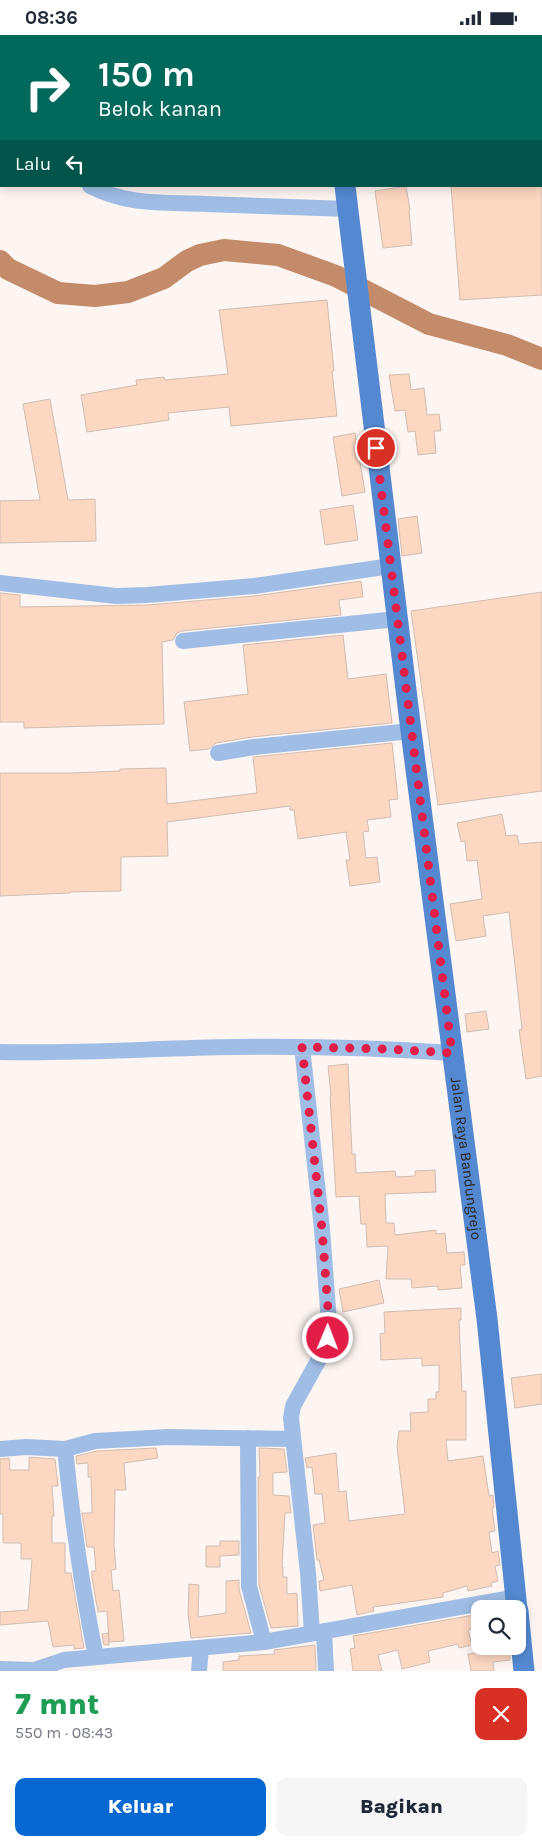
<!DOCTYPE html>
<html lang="id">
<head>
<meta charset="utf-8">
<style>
  :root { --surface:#fff; --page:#f6f6f7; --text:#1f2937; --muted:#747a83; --accent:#0768d1 }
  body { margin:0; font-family:Karla,sans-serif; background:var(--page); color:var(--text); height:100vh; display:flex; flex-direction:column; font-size:19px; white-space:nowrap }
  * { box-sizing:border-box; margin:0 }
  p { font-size:16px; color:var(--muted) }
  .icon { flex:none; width:28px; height:28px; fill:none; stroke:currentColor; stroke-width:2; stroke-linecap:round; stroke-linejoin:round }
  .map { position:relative; height:1636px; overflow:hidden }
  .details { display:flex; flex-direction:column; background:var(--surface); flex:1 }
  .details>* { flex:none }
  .top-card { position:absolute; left:0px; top:0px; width:542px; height:152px; box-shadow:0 2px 12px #0003; background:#00695c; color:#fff; overflow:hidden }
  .controls { position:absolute; left:471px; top:1565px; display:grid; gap:10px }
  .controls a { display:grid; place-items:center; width:55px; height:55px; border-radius:10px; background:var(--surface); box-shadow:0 2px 12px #0003; font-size:25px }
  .pin { position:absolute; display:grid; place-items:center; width:42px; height:42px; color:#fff; margin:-21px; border:2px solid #fff; border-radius:50%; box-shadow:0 1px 5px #0007 }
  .me { position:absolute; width:55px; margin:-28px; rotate:1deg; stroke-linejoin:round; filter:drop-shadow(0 0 4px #0008) }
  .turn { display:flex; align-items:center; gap:18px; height:105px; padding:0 15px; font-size:22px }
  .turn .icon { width:65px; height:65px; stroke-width:2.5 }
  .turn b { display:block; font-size:35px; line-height:42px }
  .then { display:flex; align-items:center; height:48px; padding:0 15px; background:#0003; gap:10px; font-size:19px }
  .round { display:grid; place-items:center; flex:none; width:52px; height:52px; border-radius:10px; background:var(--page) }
  .headline { display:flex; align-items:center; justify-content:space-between; height:85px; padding:0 15px }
  h1 { font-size:30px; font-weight:800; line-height:38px; color:#1e9e55 }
  .button { display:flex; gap:10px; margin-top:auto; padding:10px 15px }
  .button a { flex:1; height:58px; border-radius:10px; background:var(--accent); color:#fff; font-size:20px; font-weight:800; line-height:58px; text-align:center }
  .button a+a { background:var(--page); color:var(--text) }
  .status { display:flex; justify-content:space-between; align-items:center; height:35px; padding:0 25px; background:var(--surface); direction:ltr }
  .status svg { height:14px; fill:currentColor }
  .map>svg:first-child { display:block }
</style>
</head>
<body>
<div class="status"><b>08:36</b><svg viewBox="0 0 49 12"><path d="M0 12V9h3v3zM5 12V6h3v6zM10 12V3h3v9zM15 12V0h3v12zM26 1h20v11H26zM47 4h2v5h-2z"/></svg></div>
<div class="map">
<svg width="542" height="1636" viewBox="0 0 542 1636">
  <rect width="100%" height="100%" fill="#fdf5f1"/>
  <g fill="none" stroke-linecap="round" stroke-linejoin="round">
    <path stroke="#c48b6a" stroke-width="22" d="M0,226L8,234L58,258L95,261L128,257L164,243L187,226L200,220L224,215L278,220L336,241L429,289L507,310L542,324"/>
  </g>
  <path fill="#fcd7c2" stroke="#cfbdb3" d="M406,151L410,175L409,176L412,210L383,213L375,156Z
    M451,151H542V260L460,265Z
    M327,265L334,336H332L337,381L231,391L229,372L168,378L169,385L87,397L81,360L137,350L136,345L164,342L165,345L228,339L219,275Z
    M409,339L411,355L424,353L427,380L439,379L441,396H434L436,418L418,420L415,396L408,397L405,375L395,376L389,340Z
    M50,364L68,465L95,464L96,506L0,508V466L40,465L23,369Z
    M355,398L365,457L342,461L333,402Z
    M353,470L358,505L325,510L320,475Z
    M417,481L422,518L402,521L398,484Z
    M361,546L363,562L339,565L341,580L182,596L177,598L173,605L162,607L164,689L24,693V687H0V558L20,560V572L147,570L255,561Z
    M542,557V756L438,770L411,576Z
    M343,600L348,644L386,639L392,688L252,702L216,708L209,714L190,716L184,667L248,659L243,610Z
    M392,708L398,764L389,765L391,782L367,785L369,796L363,797L366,823L377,822L380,847L350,851L346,825H350L346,797L298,804L294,775H290V771L167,787L168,821L121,822V856L70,857V858L0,861V738H72L120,736V734L166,733L167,769L257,758L253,722Z
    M502,779L506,801L517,800L519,809L542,807V1041L526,1044L519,995L522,994L509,877L483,881L486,901L456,906L450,869L482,864L477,825L467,826L465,806L461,807L457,788Z
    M486,976L489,994L467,997L465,979Z
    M348,1029L352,1119H355L356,1138L395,1136L396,1142L415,1141V1136L435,1135L436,1157L385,1159L386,1188H394L395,1200L436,1195V1199L445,1198L447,1218L464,1217L465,1230H460L462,1253L438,1255V1251L412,1253L411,1244H386L388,1211L367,1212L366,1189H361L359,1161L336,1162L330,1061H331L328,1031Z
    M379,1245L384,1268L343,1277L339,1254Z
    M461,1273V1285H459L462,1356H466V1405H446L448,1426L483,1421L489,1461L493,1460L494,1473H492L495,1496L489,1497L492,1518L498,1516L500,1530L495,1531L498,1546L491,1548L492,1551L468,1556L467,1551L443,1558V1562L373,1572L374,1576L357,1580L352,1550L320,1556L319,1546L324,1545L319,1525H317L313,1490L325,1488L322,1459H315L312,1432L307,1433L305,1423L336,1418L339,1457L346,1456L349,1486L405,1479L397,1411L399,1396H411L410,1378L428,1377V1364H436V1357H439V1330L422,1331V1323L381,1325L380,1299L385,1298L384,1277Z
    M542,1339V1369L515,1373L511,1343Z
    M156,1413L158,1423L124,1428L126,1455H115L114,1510L116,1534L111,1535L113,1556L119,1555L124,1606L109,1607V1610H104L102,1599L108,1598L109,1607L107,1576L98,1577L92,1543V1536H96L94,1512H87L82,1478H92L91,1442H88V1428L77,1429L76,1421L97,1416Z
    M259,1413L284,1414L287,1437L273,1438V1460L289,1461L291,1478H285L282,1532H283V1542H287V1559L297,1558L298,1591L271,1593L259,1550L258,1442H260Z
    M29,1422L55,1424L58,1451H52L54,1481H52V1508H65V1538H71L84,1613L74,1614V1610L53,1612L48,1586L0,1590V1577L28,1575L32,1524H21V1508H3V1479H0V1424L9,1423L10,1435H29Z
    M220,1506H239V1520L220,1521V1532H206V1511H220Z
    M239,1545V1554L251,1598L191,1603L188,1578L189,1549L199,1550L198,1582L226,1578V1546Z
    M480,1579V1592L468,1595L472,1610L459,1613L458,1609L428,1616L430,1627L402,1634L398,1615L378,1620L382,1636H353L350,1614L355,1613L353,1601Z
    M315,1610L316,1636H223V1627L239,1625V1621L275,1619L274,1615Z
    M497,1611H509L510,1625L493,1627L494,1636H471L468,1619L492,1616L491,1612Z"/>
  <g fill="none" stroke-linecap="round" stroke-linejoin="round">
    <path stroke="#a0bde5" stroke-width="16" d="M0,77L1,78
      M90,151C128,171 165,167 206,169C253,171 300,172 348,174
      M0,548L116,561L147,560L254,551L391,531
      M183,606L397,584
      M218,718L254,712L411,696
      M302,1012L322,1194L329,1287L328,1303L323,1317L293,1371L291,1383L308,1538L312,1598
      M0,1017C79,1019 157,1013 235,1012C307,1011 380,1013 452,1018
      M248,1403L249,1551L264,1607
      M0,1414L26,1412L65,1414L95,1406L168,1402L293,1404
      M65,1414C72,1484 82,1553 96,1622
      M324,1596L326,1636
      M0,1634L34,1635L64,1625L264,1607L516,1562
      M199,1636L201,1613"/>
    <g stroke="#5489d1" stroke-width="21">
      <path d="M325,0V1"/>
      <path id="s1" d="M345,151L411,696L487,1284L517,1574"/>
      <path d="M518,1576L524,1636"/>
    </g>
  </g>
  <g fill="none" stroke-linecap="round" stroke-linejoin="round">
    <path stroke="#e11d48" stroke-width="9" stroke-dasharray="0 16.2" d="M328,1303L329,1287L322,1194L302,1012L387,1014L452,1018L376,413"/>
  </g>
  <g text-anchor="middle" stroke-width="4" stroke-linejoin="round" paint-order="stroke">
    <g font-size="15" fill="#2b2420" stroke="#fdf5f1">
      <text dy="5" stroke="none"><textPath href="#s1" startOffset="980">Jalan Raya Bandungrejo</textPath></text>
    </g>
  </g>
</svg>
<div class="controls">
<a><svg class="icon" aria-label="search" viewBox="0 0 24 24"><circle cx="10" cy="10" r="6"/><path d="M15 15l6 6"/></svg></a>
</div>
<div class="pin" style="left:376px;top:413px;background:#d93025"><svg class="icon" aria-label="arrive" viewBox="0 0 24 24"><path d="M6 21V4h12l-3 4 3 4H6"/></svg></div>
<svg class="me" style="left:328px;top:1303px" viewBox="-20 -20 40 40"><circle r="17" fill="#e11d48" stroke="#fff" stroke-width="3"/><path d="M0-11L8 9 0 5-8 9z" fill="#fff"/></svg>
<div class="top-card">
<div class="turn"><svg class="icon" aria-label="right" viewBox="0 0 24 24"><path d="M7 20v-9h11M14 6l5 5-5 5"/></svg><div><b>150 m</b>Belok kanan</div></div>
<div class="then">Lalu<svg class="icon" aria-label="left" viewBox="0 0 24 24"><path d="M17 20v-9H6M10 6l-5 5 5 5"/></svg></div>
</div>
</div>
<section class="details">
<div class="headline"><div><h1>7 mnt</h1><p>550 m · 08:43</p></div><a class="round" style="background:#d93025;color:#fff"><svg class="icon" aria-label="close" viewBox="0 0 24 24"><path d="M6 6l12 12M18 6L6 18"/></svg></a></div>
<div class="button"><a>Keluar</a><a>Bagikan</a></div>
</section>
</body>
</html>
